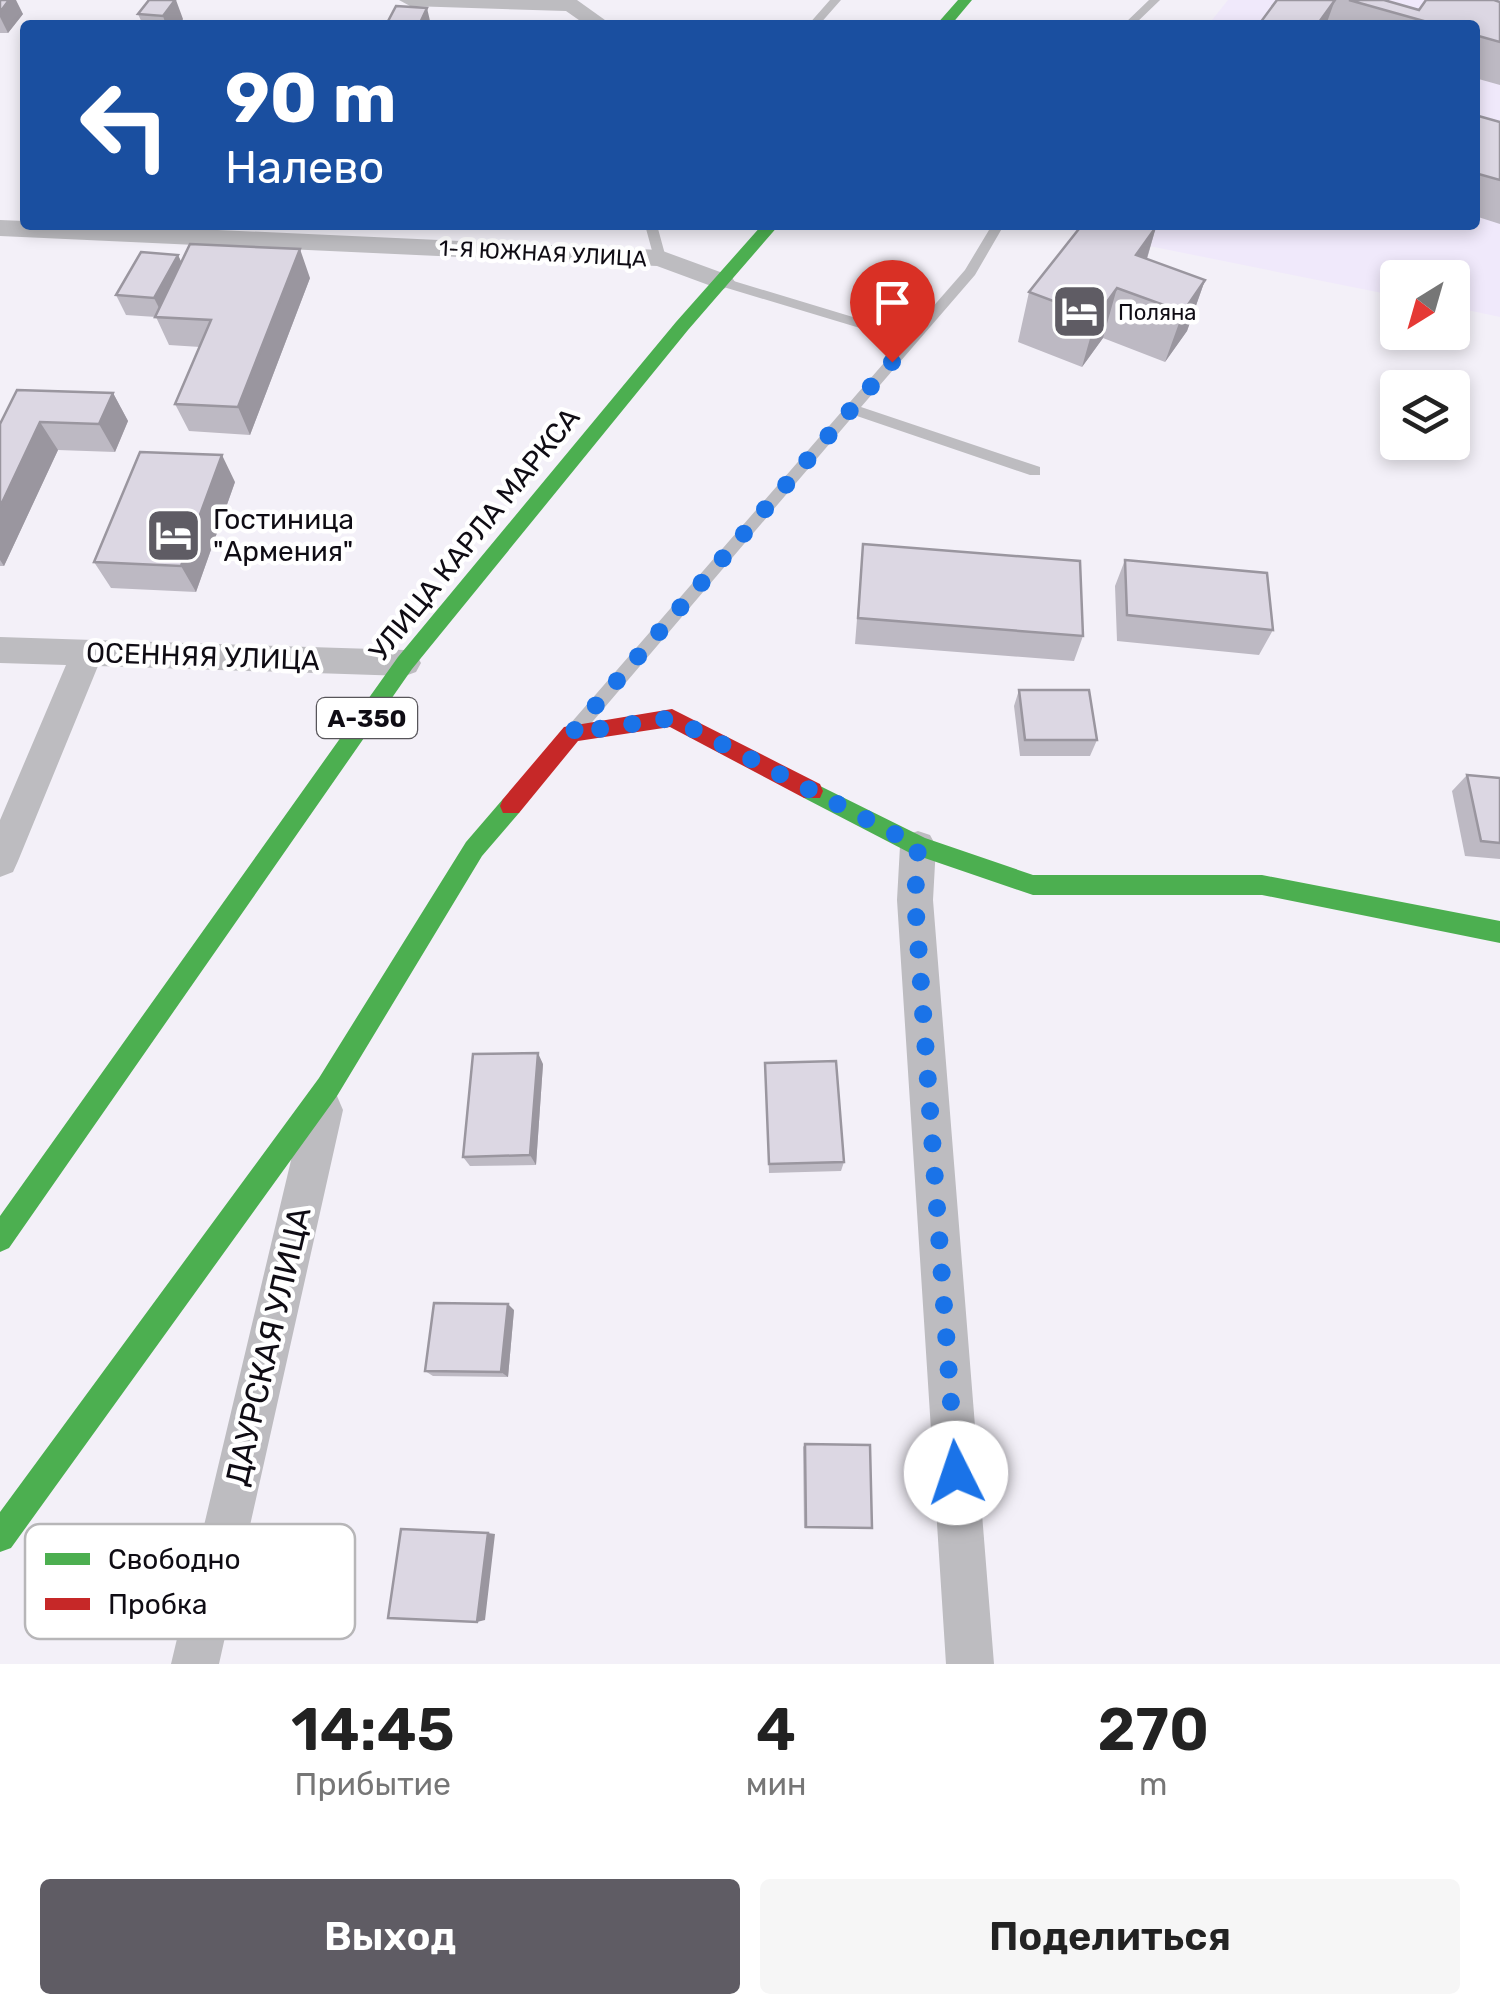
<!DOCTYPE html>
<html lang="ru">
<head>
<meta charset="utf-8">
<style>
  :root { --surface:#fff; --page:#f6f6f6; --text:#222; --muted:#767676; --accent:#5f5c64 }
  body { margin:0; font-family:Rubik,sans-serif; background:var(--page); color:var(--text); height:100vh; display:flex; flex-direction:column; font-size:38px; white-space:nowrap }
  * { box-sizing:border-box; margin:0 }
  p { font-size:32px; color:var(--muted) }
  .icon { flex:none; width:55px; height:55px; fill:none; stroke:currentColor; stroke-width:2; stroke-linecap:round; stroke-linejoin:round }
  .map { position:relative; height:1664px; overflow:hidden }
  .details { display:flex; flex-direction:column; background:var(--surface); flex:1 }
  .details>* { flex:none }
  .guide { position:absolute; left:20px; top:20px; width:1460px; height:210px; border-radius:10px; box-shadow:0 5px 15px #0003; background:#1a4fa0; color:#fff; overflow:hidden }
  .needle { width:65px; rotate:217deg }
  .buttons { position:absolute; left:1380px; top:260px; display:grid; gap:20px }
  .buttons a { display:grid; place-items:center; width:90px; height:90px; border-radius:10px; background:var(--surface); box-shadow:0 5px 15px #0003; font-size:50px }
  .pin { position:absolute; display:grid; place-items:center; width:85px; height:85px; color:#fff; margin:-102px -42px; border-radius:50% 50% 50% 0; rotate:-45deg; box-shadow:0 0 10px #0007 }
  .pin .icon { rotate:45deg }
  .me { position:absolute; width:110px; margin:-55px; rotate:356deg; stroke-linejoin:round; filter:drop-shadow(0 0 8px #0008) }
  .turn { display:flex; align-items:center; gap:35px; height:210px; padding:0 40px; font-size:45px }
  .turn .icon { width:130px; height:130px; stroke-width:2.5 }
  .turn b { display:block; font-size:70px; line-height:85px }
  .eta { display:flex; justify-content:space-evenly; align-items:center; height:170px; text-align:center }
  .eta b { font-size:60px; font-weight:600; line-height:70px }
  .primary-button { display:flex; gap:20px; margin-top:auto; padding:20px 40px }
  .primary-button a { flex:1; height:115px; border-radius:10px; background:var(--accent); color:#fff; font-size:40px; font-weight:600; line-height:115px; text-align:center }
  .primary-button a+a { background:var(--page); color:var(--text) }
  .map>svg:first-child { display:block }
</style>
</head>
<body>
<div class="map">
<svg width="1500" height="1664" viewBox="0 0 1500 1664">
  <rect width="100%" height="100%" fill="#f3f0f8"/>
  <path fill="#f0e9fb" d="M1228,0H1500V317L1453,307L1452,278H1398L1397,296L1050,226L1475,225V25H1208Z"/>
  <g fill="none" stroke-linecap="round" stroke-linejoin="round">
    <path fill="#bdbcc0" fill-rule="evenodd" d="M830,0H841L819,25H808Z
      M1149,0H1160L1134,25H1123Z
      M645,225H657L666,258L665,261H655L654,258Z
      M992,225H1004L975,275L861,407L1040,467V475H1030L854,415L582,734H570L568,729L570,724L903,341L717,285V279H727L909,334L965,270Z"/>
    <path fill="#bdbcc0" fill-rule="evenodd" d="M399,0H577L612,25H586L566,11L410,6Z
      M0,220L25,221V225H108L660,250L731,276L735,282L722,290L657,266L0,236Z
      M0,637L405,650L416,654L421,663L416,672L405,676L98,666L18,861L13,872L0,877V820L66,665L0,663Z
      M918,831L930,835L936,846L933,900L994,1664H946L897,900L900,846L906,835Z
      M323,1091L337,1096L343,1110L219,1664H171L303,1110L309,1096Z"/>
    <path fill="#4caf50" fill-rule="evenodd" d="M958,0H972L951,25H936Z
      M762,225H779L688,330L412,669L9,1248L0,1252V1216L398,657L676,322Z
      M812,782L925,838L1033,875H1262L1500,921V943L1262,895H1033L910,853L804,798L801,791L804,784Z
      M511,796L519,799L522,806L519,813L482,856L337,1096L11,1548L0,1552V1512L319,1078L466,842L503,799Z"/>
    <path fill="#c62828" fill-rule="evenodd" d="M672,709L820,784L823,791L820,798H804L670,727L578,741L519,813H503L500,806L503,799L564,727Z"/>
  </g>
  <path fill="#bdb9c3" d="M0,0L23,14L8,33H0Z
    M1277,0H1384L1419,10L1500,2V85L1475,78V25H1259Z
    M138,14L183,19L179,25H143Z
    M1475,115L1500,122V224L1475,216Z
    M1156,227L1147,259L1205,280L1187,331L1165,362L1103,338L1082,367L1018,342L1029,292Z
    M178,255L181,262L310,278L250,435L189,431L175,404L200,347L169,345L156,317L126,315L116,295Z
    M113,393L128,421L115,452L58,450L4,566H0V424Z
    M235,482L196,592L111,588L94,562Z
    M863,544L1083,636L1074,661L855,644Z
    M1125,560L1273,630L1259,655L1117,641L1115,586Z
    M1019,690L1097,740L1090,756H1020L1014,706Z
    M1467,775L1500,778V859L1465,856L1452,791Z
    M765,1063L844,1162L841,1171L769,1173Z
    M543,1064L536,1165L470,1166L463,1157Z
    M514,1310L508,1377L433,1376L425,1371Z
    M805,1444L869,1528H804L803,1447Z"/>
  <path fill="#9a969f" d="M9,0H16L23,14L8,33L0,17V12Z
    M176,0L183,19L179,25H166L163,16Z
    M1335,0L1326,25H1317Z
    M427,8L431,25H419Z
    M1156,227L1141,278L1136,255Z
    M300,249L310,278L250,435L238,407Z
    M178,255L187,274L164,318L154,298Z
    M1205,280L1187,331L1165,362L1183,312Z
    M1117,288L1103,338L1082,367L1096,317Z
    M113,393L128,421L115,452L99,424Z
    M40,422L58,450L4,566L0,560V507Z
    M222,455L235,482L196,592L181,566Z
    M538,1053L543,1064L536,1165L530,1155Z
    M508,1304L514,1310L508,1377L501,1372Z
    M488,1533L495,1534L485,1620L477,1622Z"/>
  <path fill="#dcd7e3" stroke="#9a969f" stroke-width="2.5" d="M0,0H9L0,12Z
    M149,0H175L163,16L138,14Z
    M1277,0H1335L1317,25H1266L1260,23Z
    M1349,0H1384L1419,10L1426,0H1494L1500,2V42L1475,35V25H1438Z
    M396,6L427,8L419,25H386Z
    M1475,115L1500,122V180L1475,173Z
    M1082,225H1151L1156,227L1136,255L1205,280L1183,312L1117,288L1096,317L1029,292Z
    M190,244L300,249L238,407L175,404L211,320L155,317Z
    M141,252L178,255L154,298L116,295Z
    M17,390L113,393L99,424L40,422L0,507V424Z
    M140,452L222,455L181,566L94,562Z
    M863,544L1080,561L1083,636L858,618Z
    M1125,560L1267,573L1273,630L1127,615Z
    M1019,690H1089L1097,740H1025Z
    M1467,775L1500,778V843L1481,841Z
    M538,1053L530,1155L463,1157L473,1054Z
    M836,1061L844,1162L769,1164L765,1063Z
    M434,1303L508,1304L501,1372L425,1371Z
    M805,1444L870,1445L872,1528L806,1527Z
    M401,1529L488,1533L477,1622L388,1618Z"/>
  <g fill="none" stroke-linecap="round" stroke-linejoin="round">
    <path stroke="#1a73e8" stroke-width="18" stroke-dasharray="0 32.4" d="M892,362L572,733L672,718L918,846L915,900L956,1473"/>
  </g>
  <defs>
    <symbol id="hotel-square" viewBox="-11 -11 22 22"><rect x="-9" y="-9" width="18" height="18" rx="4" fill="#5f5c64" stroke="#fff"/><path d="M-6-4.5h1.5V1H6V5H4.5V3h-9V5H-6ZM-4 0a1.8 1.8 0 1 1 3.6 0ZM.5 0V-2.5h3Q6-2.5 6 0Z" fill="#fff"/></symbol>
  </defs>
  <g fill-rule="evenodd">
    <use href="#hotel-square" x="1048" y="280" width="63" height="63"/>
    <use href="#hotel-square" x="142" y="504" width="63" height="63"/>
  </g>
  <g text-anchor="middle" stroke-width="9" stroke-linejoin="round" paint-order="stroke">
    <g font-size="22" fill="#0f0c14" stroke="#fff">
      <text transform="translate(543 253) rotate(3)" y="8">1-Я ЮЖНАЯ УЛИЦА</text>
    </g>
    <g font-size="22" fill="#0f0c14" stroke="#fff" text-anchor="start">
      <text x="1118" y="320">Поляна</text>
    </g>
    <rect fill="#fff" stroke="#57555a" stroke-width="2.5" x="317" y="698" width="100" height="40" rx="8"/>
    <g font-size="25" font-weight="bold" fill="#0f0c14">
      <text x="367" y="727">А-350</text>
    </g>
    <g font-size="28" fill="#0f0c14" stroke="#fff" text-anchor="start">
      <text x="213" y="529">Гостиница<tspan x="213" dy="32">"Армения"</tspan></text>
    </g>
    <g font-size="28" fill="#0f0c14" stroke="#fff">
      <text transform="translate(474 534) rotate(-51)" y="10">УЛИЦА КАРЛА МАРКСА</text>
      <text transform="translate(203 656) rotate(2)" y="10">ОСЕННЯЯ УЛИЦА</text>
    </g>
    <g font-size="32" fill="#0f0c14" stroke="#fff">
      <text transform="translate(268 1346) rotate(-77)" y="11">ДАУРСКАЯ УЛИЦА</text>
    </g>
  </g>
  <rect x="25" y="1524" width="330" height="115" rx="15" fill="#fff" stroke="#b7b6b8" stroke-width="2.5"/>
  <rect x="45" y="1553" width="45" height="12" fill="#4caf50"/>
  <rect x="45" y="1598" width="45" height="12" fill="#c62828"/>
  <g font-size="28" fill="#0f0c14">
    <text x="108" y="1569">Свободно</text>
    <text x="108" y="1614">Пробка</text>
  </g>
</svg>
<div class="buttons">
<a><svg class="needle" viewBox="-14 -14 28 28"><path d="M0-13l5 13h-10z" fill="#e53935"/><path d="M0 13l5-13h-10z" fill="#767676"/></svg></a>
<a><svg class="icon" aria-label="layers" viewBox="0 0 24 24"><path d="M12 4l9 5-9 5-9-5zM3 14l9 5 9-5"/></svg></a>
</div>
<div class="pin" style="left:892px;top:362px;background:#d93025"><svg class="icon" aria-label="arrive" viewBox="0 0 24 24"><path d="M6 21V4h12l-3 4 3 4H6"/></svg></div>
<svg class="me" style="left:956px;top:1473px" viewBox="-20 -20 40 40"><circle r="19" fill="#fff"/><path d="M0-13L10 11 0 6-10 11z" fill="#1a73e8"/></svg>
<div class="guide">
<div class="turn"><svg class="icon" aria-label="left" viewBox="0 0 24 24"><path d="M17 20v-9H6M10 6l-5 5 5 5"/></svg><div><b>90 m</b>Налево</div></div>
</div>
</div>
<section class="details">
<div class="eta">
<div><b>14:45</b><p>Прибытие</p></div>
<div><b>4</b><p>мин</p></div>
<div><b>270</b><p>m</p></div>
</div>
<div class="primary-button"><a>Выход</a><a>Поделиться</a></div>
</section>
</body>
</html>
